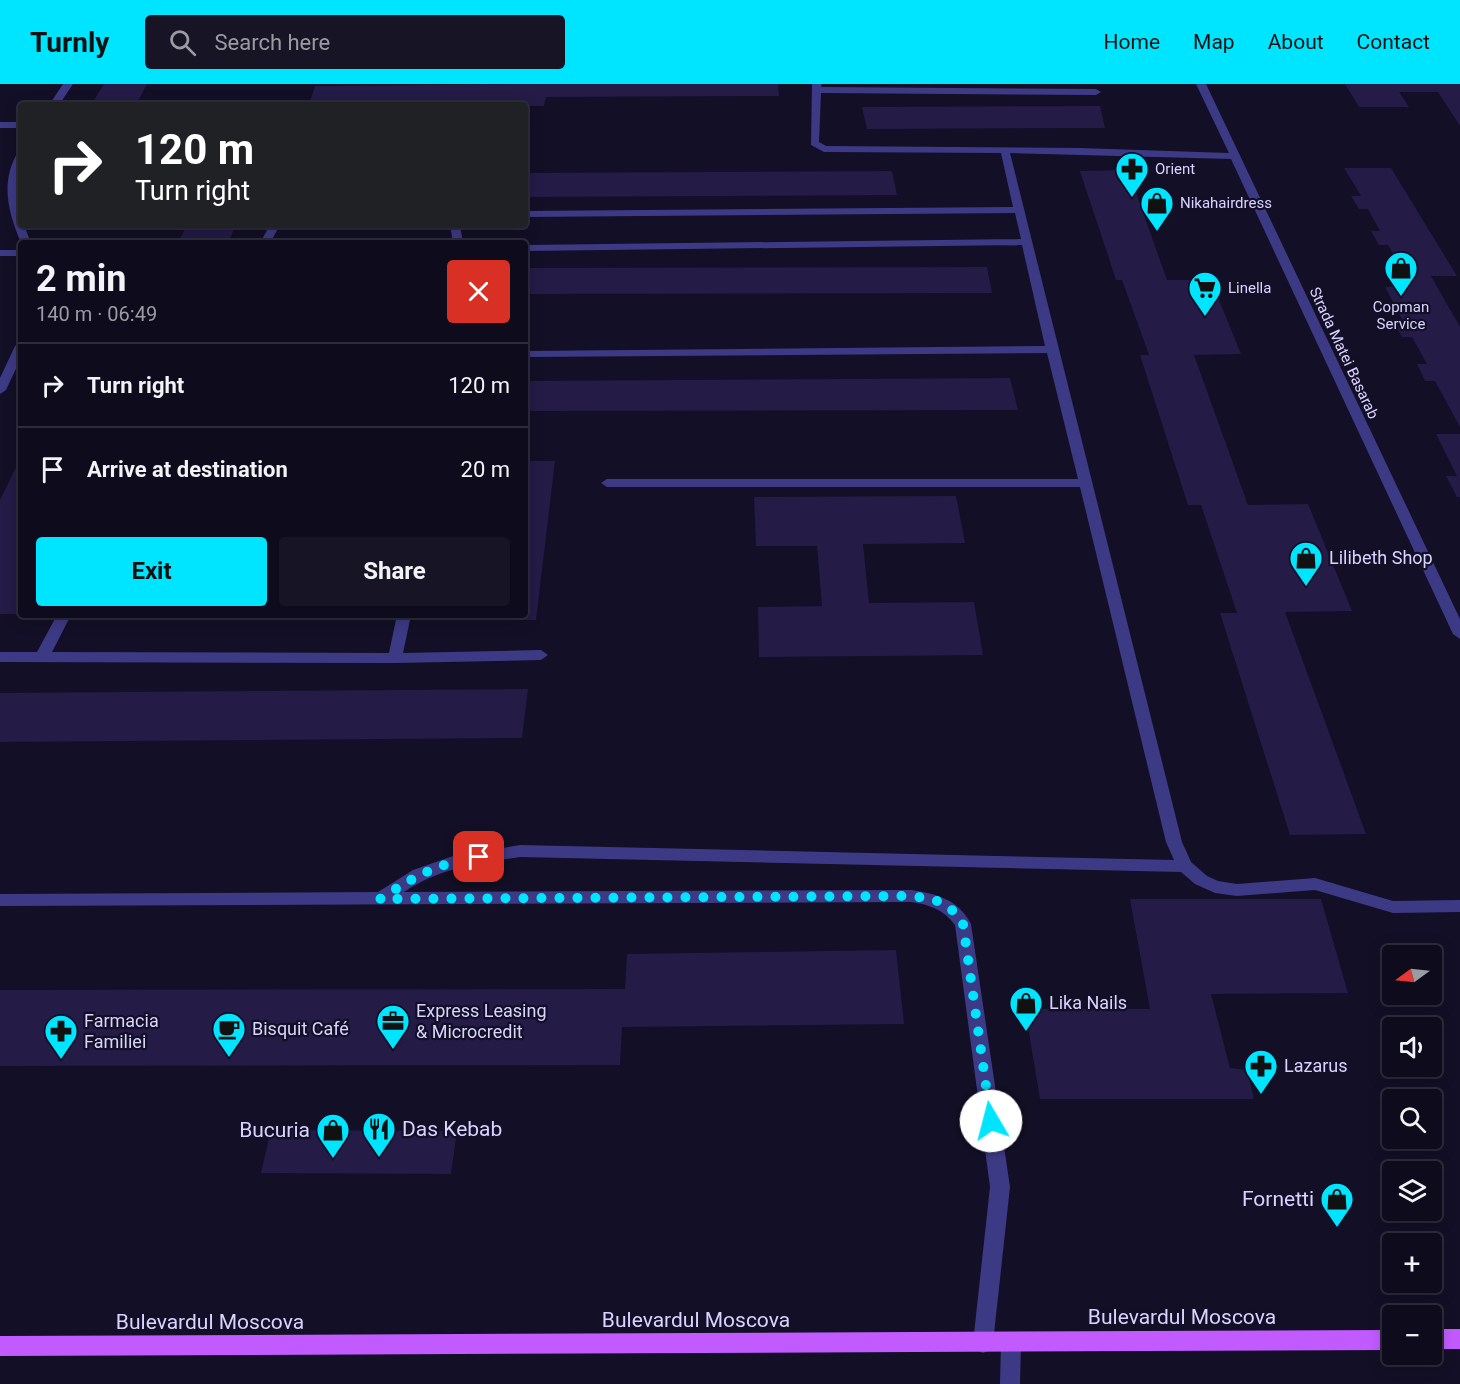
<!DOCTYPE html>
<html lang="en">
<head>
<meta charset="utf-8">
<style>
  :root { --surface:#0e0b1c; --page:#171425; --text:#f1f3f6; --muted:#9b9ba3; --line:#2e2b3b; --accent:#00e5ff }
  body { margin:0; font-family:Roboto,sans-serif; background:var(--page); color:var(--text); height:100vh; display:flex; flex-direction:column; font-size:22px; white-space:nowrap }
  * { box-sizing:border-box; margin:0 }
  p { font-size:20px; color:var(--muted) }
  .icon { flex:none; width:33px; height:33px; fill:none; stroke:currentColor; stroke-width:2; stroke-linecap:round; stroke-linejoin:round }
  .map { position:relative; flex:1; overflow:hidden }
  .panel { position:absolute; left:18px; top:156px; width:510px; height:378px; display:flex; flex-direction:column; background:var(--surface); border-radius:6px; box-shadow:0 3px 15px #0003,0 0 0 2px var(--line) }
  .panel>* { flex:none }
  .banner { position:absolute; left:18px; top:18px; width:510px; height:126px; border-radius:6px; box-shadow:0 3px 15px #0003,0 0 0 2px var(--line); background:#202124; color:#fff; overflow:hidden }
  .needle { width:39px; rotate:255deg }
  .fabs { position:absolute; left:1382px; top:861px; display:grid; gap:12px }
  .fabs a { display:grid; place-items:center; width:60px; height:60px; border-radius:6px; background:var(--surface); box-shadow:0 3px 15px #0003,0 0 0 2px var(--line); font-size:30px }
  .pin { position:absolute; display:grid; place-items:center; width:51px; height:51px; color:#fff; margin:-26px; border-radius:12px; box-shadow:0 3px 9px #0006 }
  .me { position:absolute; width:66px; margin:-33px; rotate:352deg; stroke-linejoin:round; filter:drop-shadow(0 0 4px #0008) }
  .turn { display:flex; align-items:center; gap:21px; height:126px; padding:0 18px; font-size:27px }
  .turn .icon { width:78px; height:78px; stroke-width:2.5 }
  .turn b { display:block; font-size:42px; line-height:51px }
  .round { display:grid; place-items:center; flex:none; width:63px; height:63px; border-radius:6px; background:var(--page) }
  .head { display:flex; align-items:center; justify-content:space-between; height:102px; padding:0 18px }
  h1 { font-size:36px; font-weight:700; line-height:45px }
  .button { display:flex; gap:12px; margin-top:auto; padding:12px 18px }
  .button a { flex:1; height:69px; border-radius:6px; background:var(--accent); color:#111; font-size:24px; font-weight:700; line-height:69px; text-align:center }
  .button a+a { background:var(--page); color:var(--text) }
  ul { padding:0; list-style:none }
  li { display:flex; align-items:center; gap:18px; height:84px; padding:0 18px; border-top:2px solid var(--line) }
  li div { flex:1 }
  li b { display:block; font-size:22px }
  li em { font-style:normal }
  header { display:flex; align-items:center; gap:36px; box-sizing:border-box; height:84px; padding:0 30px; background:var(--accent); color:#111 }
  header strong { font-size:28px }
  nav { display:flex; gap:33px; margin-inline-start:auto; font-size:21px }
  .search { width:420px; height:54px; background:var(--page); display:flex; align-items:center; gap:15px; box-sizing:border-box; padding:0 21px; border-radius:6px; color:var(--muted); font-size:22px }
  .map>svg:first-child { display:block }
</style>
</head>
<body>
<header>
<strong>Turnly</strong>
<div class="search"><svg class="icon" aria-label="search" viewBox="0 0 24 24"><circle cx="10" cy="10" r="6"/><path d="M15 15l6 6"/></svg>Search here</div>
<nav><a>Home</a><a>Map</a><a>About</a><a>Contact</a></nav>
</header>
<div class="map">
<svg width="1460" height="1300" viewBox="0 0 1460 1300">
  <rect width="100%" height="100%" fill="#130f26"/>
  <path fill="#241b47" d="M104,0H147L136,21H91Z
    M548,0H778L779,12L546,13L544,22L309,21L315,2Z
    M1345,0H1460V42L1438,8H1399L1409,23H1359Z
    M1100,22L1105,44L867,45L862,23Z
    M1344,84H1391L1457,192H1431L1460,243V343L1435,297H1425L1417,280H1427L1412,253H1402L1393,237H1403L1385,203L1412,202L1388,161H1379L1371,147H1380L1368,125H1359L1351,112H1361Z
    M1128,86L1167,196H1211L1241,270L1194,271L1248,421L1308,420L1352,527L1285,528L1366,750L1290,751L1220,529H1237L1201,421H1188L1140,271H1149L1122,196H1116L1080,87Z
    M892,87L897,111L525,113V89Z
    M187,141H236L228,159H178Z
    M987,183L992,209L525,210L527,184Z
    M1010,294L1018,326L525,327V297Z
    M1436,350H1460V413H1457L1446,392H1457Z
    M21,373V530H0V416Z
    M525,377H555L536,536H467L468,531H525Z
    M956,412L965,459L863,460L869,519L974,518L983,571L759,573L758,523L822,522L817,462H756L754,413Z
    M528,605L522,654L0,658V609Z
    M1130,815H1321L1348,909L1211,910L1230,984L1247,986L1254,1015H1040L1025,925H1150Z
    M896,866L904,940L622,943L620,981L0,982V906L625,905L627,870Z
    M271,1046L457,1047L451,1090L261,1089Z"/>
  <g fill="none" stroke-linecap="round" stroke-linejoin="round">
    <path fill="#3d3a85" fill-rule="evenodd" d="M63,0H73L59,21H49Z
      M812,0H822L821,3L1096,5L1101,8L1096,11L821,9L819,58L826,62L1080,64L1229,69L1196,0H1206L1460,535V555L1453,550L1231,75L1010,69L1182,758L1191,778L1207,792L1218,797L1237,800L1315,794L1393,817L1460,816V828L1393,829L1315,806L1237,812L1215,809L1195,800L1181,788L520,773C476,780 442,783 404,808L911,806C937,810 958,815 971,840L1010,1103L993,1259L990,1266L983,1269L976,1266L973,1259L990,1103L955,841C943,825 930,821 911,818L0,822V810L378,808L413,786L453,772L520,761L1174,776L1166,758L1080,403H607L601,399L607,395H1078L1047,269L525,273V267L1045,262L1022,161L525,167V161L1021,155L1015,129L525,133V127L1013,123L1001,69L824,68L811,61Z
      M0,38H21V44H0Z
      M21,67C21,79 17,89 16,101C16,115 21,128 21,141H24L31,159H21C8,128 0,98 18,68Z
      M270,141L279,143L270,159H260Z
      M450,141H460L463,159H453Z
      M0,166H21V172H0Z
      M21,259V274L6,306L0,310V294L15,262Z
      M57,531H71L52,568L389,569L397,531H411L403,569L541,566L548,571L541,576L395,579L0,578V568H37Z
      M1011,1249L1018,1252L1021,1259L1020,1300H1000L1001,1259L1004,1252Z"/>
    <path fill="#c25bff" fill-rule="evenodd" d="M1431,1245H1460V1265H1431Z
      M1392,1246V1266L0,1272V1252Z"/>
  </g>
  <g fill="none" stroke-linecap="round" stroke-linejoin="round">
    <path stroke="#00e5ff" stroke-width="10" stroke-dasharray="0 18" d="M479,773C438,779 414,793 380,815L911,812C938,816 948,817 963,840L991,1037"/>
  </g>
  <defs>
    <symbol id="pharmacy-pin" viewBox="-11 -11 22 30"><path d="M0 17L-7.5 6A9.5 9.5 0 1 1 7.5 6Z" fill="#00e5ff" stroke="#130f26"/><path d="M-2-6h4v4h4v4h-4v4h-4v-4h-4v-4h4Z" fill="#111"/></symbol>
    <symbol id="shop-pin" viewBox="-11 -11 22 30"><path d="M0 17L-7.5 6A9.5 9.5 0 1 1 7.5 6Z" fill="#00e5ff" stroke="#130f26"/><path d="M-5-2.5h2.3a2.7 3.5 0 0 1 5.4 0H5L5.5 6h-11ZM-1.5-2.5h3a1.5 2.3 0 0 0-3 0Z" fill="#111"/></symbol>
    <symbol id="supermarket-pin" viewBox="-11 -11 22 30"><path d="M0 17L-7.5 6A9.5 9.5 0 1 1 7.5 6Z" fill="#00e5ff" stroke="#130f26"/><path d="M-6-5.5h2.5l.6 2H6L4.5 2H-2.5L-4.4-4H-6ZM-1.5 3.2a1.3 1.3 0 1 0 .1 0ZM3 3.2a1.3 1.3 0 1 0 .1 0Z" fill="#111"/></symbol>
    <symbol id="office-pin" viewBox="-11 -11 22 30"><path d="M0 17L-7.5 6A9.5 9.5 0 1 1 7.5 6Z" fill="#00e5ff" stroke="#130f26"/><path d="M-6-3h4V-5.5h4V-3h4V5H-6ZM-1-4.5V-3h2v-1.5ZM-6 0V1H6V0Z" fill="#111"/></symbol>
    <symbol id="cafe-pin" viewBox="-11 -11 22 30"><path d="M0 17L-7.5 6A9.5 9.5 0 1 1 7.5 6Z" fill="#00e5ff" stroke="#130f26"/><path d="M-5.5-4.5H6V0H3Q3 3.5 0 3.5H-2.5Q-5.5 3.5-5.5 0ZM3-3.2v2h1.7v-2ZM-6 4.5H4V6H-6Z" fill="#111"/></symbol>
    <symbol id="restaurant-pin" viewBox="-11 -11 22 30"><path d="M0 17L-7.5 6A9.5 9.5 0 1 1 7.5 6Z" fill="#00e5ff" stroke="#130f26"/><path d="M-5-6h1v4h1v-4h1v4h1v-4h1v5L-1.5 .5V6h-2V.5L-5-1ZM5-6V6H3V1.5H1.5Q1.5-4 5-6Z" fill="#111"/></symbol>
  </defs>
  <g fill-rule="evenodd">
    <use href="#pharmacy-pin" x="1113" y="66" width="38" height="52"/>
    <use href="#shop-pin" x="1138" y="100" width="38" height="52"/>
    <use href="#shop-pin" x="1382" y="165" width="38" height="52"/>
    <use href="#supermarket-pin" x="1186" y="185" width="38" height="52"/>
    <use href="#shop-pin" x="1287" y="455" width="38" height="52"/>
    <use href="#shop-pin" x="1007" y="900" width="38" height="52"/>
    <use href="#office-pin" x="374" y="918" width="38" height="52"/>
    <use href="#cafe-pin" x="210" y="926" width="38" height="52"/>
    <use href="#pharmacy-pin" x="42" y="928" width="38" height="52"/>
    <use href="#pharmacy-pin" x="1242" y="963" width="38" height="52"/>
    <use href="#restaurant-pin" x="360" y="1026" width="38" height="52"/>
    <use href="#shop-pin" x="314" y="1027" width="38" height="52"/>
    <use href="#shop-pin" x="1318" y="1096" width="38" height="52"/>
  </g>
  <g text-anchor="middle" stroke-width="4.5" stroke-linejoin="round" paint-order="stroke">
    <g font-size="15" fill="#d9d4ff" stroke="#130f26" text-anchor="start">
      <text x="1155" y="90">Orient</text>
      <text x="1180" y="124">Nikahairdress</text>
      <text x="1228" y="209">Linella</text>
      <text x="1401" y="228" text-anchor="middle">Copman<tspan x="1401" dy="17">Service</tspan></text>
    </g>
    <g font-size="15" fill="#d9d4ff" stroke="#130f26">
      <text transform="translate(1344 269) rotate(65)" y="5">Strada Matei Basarab</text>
    </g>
    <g font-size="18" fill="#d9d4ff" stroke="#130f26" text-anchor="start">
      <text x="1329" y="480">Lilibeth Shop</text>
      <text x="1049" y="925">Lika Nails</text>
      <text x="416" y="933">Express Leasing<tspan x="416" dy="21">&amp; Microcredit</tspan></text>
      <text x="84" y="943">Farmacia<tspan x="84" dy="21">Familiei</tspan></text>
      <text x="252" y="951">Bisquit Café</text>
      <text x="1284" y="988">Lazarus</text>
    </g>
    <g font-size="21" fill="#d9d4ff" stroke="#130f26" text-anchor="end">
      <text x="402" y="1052" text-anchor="start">Das Kebab</text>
      <text x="310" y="1053">Bucuria</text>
      <text x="1314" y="1122">Fornetti</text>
    </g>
    <g font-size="21" fill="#d9d4ff" stroke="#130f26">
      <text x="1182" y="1240">Bulevardul Moscova</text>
      <text x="696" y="1243">Bulevardul Moscova</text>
      <text x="210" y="1245">Bulevardul Moscova</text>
    </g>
  </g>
</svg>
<div class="fabs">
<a><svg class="needle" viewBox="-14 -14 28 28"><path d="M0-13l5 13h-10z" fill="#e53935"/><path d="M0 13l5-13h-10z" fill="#9b9ba3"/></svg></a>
<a><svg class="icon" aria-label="sound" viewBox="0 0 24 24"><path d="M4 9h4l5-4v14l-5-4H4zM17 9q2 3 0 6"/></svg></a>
<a><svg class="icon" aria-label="search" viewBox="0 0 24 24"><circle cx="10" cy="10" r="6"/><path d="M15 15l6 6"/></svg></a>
<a><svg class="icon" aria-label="layers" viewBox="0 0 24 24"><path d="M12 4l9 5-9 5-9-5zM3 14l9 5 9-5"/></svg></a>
<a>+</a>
<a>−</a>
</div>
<div class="pin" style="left:479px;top:773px;background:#d93025"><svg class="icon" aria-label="arrive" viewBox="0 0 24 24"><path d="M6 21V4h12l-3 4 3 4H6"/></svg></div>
<svg class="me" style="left:991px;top:1037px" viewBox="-20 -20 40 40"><circle r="19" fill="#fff"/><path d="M0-13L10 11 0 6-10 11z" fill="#00e5ff"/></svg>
<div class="banner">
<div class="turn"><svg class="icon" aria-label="right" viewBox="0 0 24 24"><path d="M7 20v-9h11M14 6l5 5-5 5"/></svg><div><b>120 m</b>Turn right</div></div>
</div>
<section class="panel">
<div class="head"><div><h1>2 min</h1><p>140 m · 06:49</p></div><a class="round" style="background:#d93025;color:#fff"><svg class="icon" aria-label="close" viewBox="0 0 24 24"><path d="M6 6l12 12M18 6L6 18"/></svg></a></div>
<ul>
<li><svg class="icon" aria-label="right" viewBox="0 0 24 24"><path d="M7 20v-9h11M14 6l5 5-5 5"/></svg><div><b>Turn right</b></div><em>120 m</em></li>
<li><svg class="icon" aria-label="arrive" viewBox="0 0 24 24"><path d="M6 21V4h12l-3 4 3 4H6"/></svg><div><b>Arrive at destination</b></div><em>20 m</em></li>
</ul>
<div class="button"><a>Exit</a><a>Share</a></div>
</section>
</div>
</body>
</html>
